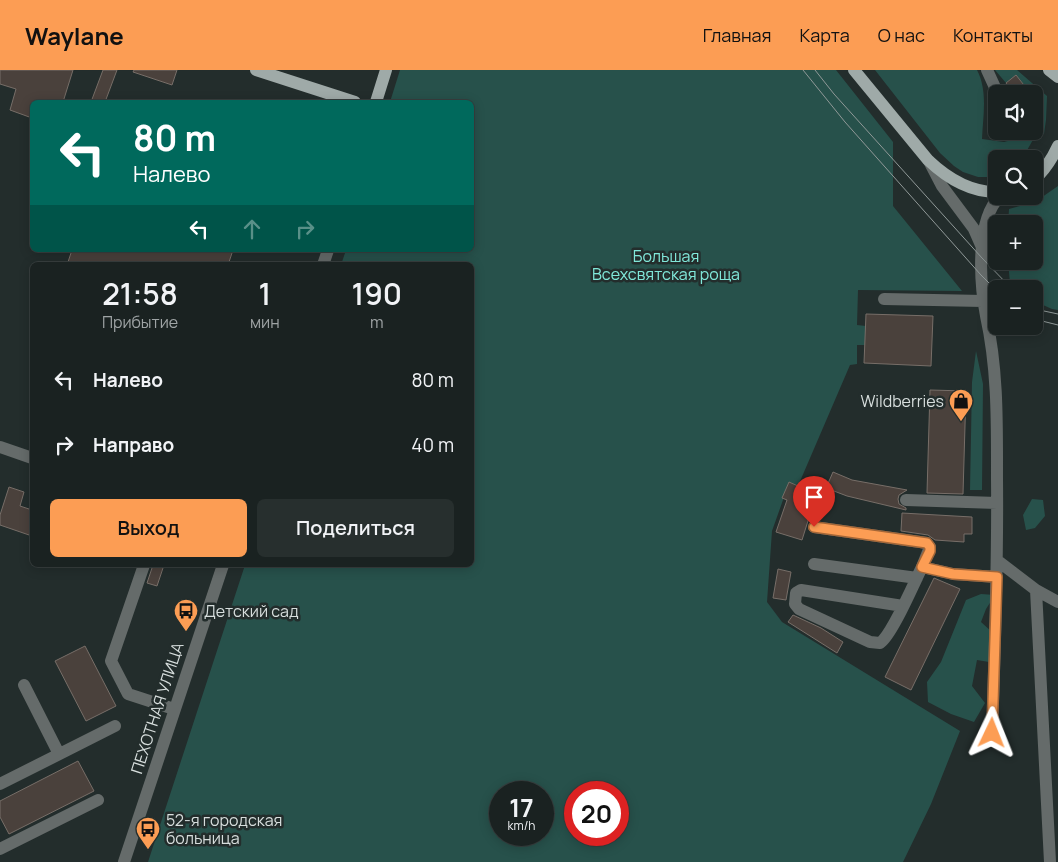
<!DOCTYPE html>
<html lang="ru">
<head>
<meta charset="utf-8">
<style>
  :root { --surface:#1a2221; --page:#272f2e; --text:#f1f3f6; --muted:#9fa4a5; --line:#383f3f; --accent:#fc9d54 }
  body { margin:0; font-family:Manrope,sans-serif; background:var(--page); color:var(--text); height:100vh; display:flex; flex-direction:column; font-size:19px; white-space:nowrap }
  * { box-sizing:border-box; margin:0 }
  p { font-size:16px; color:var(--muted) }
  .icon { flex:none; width:28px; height:28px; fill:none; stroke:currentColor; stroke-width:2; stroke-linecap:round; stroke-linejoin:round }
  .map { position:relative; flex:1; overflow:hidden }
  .drawer { position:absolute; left:30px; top:192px; width:444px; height:305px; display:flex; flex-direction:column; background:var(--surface); border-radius:8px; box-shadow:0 2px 12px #0003,0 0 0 1px var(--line) }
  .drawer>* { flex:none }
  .guide { position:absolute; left:30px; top:30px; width:444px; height:152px; border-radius:8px; box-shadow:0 2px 12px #0003,0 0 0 1px var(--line); background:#00695c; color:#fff; overflow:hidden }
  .fabs { position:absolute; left:988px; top:15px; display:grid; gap:10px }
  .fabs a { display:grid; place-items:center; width:55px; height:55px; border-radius:8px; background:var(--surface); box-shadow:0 2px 12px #0003,0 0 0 1px var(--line); font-size:25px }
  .speed { position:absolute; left:489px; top:711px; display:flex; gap:10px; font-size:25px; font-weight:700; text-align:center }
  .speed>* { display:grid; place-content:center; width:65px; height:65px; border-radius:50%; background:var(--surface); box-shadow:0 2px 12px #0003,0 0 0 1px var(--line); line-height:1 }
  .speed small { font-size:12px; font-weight:400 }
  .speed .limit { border:8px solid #d22; background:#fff; color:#111 }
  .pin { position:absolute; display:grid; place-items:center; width:42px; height:42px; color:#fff; margin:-51px -21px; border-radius:50% 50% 50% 0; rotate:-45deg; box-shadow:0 0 5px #0007 }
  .pin .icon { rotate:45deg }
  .me { position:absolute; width:55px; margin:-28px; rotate:2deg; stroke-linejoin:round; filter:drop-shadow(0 0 4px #0008) }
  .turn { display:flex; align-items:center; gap:18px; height:105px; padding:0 20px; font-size:22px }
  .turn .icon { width:65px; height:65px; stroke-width:2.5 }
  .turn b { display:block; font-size:35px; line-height:42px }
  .lanes { display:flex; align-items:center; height:48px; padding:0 20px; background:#0003; justify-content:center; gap:25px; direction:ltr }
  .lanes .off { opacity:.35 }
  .eta { display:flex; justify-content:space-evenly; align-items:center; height:85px; text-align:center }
  .eta b { font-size:30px; font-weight:600; line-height:35px }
  .cta { display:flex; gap:10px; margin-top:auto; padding:10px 20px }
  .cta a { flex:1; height:58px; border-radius:8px; background:var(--accent); color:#111; font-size:20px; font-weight:600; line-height:58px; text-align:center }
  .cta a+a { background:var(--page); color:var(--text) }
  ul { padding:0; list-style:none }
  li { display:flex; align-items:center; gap:15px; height:65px; padding:0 20px }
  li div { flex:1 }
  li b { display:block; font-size:19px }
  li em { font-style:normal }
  header { display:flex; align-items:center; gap:30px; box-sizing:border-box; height:70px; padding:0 25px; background:var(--accent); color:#111 }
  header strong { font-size:24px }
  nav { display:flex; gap:28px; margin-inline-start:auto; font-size:18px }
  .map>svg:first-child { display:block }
</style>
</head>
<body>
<header>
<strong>Waylane</strong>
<nav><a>Главная</a><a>Карта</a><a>О нас</a><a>Контакты</a></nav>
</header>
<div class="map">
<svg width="1058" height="792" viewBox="0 0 1058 792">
  <rect width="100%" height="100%" fill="#232d2c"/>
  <path fill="#27514b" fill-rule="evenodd" d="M400,0H836L893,72V136L962,221L858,220L857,255L866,256L865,275H857V294L850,295L798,416L789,413L772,461L767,532L782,552L960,661L931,734L903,792H148L245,495H471V195H341L346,180H471V32H390ZM500,722H542V765H500ZM575,722H618V765H575Z
    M875,0H977C988,21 983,46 982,69L1004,72L1015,69L1017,61H1034V24H1031L1016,6L1006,13L995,0H1017L1047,26L1046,50L1044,64L1038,61L1026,82L1019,89H996V107H978L963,102L954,96L940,83Z
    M1058,116V240L1052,239L1034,231V219H1018L1010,213L1008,191H1034V154H1008L1009,139L1035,132Z
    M976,281L983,314L982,420H970L972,312Z
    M1032,429L1043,430L1045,446L1035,458L1026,460L1023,445Z
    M981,524L995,525L986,539L981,552L992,562L989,592L977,590L972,616L985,633L974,652L951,644L928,632L927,612L941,592L966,530Z"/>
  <path fill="#4a413c" stroke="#776e68" d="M0,0H73L63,32H32V48L10,40L16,19L0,14Z
    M103,0H117L105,32H91Z
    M134,0H177L172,15L133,2Z
    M1016,5L1031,24H1014L1006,13Z
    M72,180H233L228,195H67Z
    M866,244L933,246L931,296L864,293Z
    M930,320L966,321L963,424L927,423Z
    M833,402L852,410L907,420L899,425L898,429L899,434L906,438V440L847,426L826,418Z
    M789,412L807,420L801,435L812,438L802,470L776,462L787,430L782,428Z
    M9,417L24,422L20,436L32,440V466L0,455V445Z
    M902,443L972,447V464H964V472L935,470L928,465L901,461Z
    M153,495H164L157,516L147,513Z
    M778,499L791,502L786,530L773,528Z
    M934,508L960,519L911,620L885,607Z
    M793,545L821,558L843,572L837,583L788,552Z
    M85,576L116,636L86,651L55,591Z
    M78,691L94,721L9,764L0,747V731Z"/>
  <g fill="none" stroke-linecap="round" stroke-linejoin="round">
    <path stroke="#656b6a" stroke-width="12" d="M987,0L998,24
      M999,65V61
      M929,91L942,116L974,159L981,175
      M323,195L328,180
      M884,229L983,231
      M0,377L32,388
      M906,430L997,433
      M814,457L927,473L930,477L922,497
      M998,491L1036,520L1058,532
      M814,494L917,508
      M144,495L111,591L128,624L174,639
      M1036,520L1050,792
      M903,536L801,520L796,523L795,534L799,539L870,572L880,573C892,565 914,513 922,497L953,504L997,507
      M24,615L59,684
      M992,663C995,578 998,493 997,409C997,354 998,300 986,246C980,214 975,151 1000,126
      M0,714L115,656
      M0,779L98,730
      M124,792L223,495"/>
    <path stroke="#9faaa8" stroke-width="12" d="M256,0L355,32
      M854,0L928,90C947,108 969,122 996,122
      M1049,0L1058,7
      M376,32L386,0
      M1034,110C1045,100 1052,89 1058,76"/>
    <path stroke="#909998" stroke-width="1" d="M803,0L845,52L981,205L996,220
      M815,0L834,24L982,188L1012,219
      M1034,236L1044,241L1058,244
      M1034,249L1058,255"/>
  </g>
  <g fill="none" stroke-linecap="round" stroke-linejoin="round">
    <defs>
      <path id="route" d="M814,457L927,473L930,477V481L922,497L953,504L997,507L992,663"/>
    </defs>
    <use href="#route" stroke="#a46637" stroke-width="12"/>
    <use href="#route" stroke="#fc9d54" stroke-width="9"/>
  </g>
  <defs>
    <symbol id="shop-pin" viewBox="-11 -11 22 30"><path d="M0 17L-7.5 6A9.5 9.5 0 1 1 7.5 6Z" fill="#fc9d54" stroke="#232d2c"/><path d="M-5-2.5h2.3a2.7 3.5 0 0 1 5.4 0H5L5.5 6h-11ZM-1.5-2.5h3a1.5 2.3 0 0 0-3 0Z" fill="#111"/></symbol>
    <symbol id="bus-pin" viewBox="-11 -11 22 30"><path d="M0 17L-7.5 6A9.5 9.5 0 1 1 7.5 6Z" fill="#fc9d54" stroke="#232d2c"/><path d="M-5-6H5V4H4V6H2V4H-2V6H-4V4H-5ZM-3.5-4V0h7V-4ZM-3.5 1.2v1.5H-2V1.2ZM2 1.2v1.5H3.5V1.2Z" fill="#111"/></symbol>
  </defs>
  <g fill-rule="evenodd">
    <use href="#shop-pin" x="947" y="317" width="28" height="38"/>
    <use href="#bus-pin" x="172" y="527" width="28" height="38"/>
    <use href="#bus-pin" x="134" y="745" width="28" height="38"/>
  </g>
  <g text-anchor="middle" stroke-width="5" stroke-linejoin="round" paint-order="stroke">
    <g font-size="16" fill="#80e7d9" stroke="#232d2c">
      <text x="666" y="192">Большая<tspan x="666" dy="18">Всехсвятская роща</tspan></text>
    </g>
    <g font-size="16" fill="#d7dedd" stroke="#232d2c" text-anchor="start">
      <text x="944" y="337" text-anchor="end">Wildberries</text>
      <text x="204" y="547">Детский сад</text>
      <text x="166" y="756">52-я городская<tspan x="166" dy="18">больница</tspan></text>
    </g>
    <g font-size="16" fill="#d7dedd" stroke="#232d2c">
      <text transform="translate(157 638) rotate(-72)" y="6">ПЕХОТНАЯ УЛИЦА</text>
    </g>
  </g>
</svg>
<div class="fabs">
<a><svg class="icon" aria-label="sound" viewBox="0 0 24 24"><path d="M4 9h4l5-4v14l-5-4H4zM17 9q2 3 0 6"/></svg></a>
<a><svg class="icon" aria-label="search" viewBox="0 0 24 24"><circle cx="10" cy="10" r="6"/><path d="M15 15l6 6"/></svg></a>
<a>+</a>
<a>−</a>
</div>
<div class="speed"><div>17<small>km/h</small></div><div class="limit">20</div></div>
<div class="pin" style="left:814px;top:457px;background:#d93025"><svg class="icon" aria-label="arrive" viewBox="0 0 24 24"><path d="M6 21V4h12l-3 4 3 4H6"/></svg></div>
<svg class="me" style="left:992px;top:663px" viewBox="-20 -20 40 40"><path d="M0-17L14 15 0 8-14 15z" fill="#fc9d54" stroke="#fff" stroke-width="4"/></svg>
<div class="guide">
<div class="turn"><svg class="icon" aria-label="left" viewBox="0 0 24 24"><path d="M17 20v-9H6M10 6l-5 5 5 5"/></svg><div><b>80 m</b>Налево</div></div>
<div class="lanes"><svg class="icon" aria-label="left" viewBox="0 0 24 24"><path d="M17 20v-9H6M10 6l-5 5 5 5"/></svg><svg class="icon off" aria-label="ahead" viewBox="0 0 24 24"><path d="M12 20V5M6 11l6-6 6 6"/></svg><svg class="icon off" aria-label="right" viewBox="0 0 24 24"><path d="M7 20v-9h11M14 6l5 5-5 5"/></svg></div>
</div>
<section class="drawer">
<div class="eta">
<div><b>21:58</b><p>Прибытие</p></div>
<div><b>1</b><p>мин</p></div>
<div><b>190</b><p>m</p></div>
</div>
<ul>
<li><svg class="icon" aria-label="left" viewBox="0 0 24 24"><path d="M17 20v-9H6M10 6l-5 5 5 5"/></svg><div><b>Налево</b></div><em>80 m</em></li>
<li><svg class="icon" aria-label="right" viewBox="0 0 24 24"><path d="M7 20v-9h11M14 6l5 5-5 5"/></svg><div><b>Направо</b></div><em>40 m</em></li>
</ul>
<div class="cta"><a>Выход</a><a>Поделиться</a></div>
</section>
</div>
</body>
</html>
